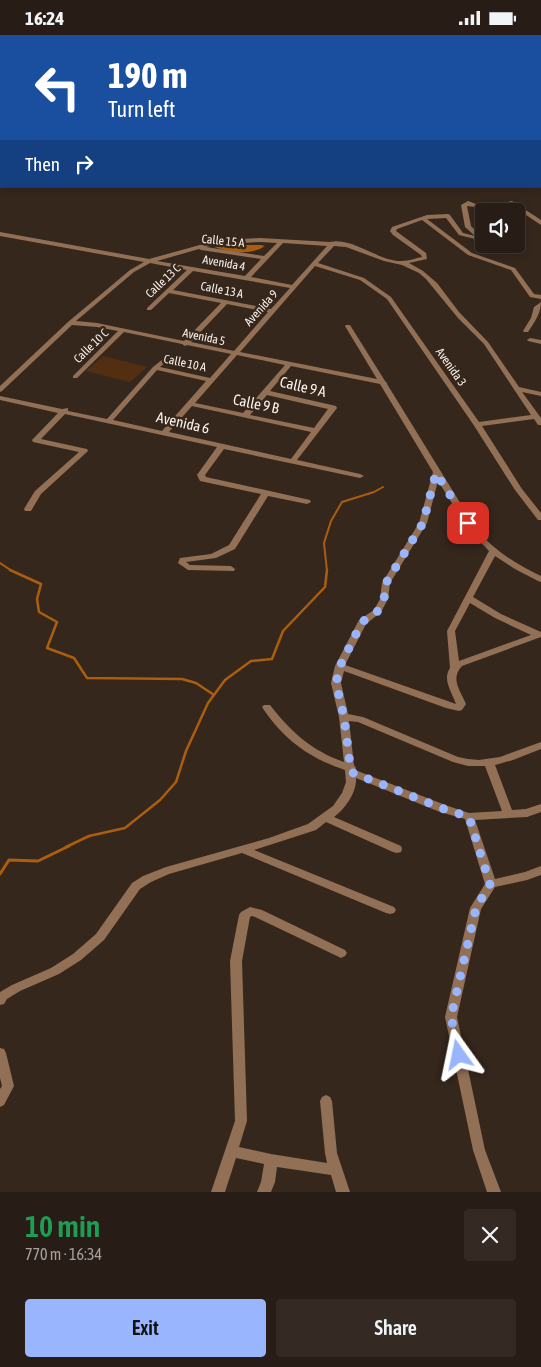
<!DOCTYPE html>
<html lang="en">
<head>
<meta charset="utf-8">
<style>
  :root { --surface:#281d16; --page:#342a23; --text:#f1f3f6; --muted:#a5a2a1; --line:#443b35; --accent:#99b5fd }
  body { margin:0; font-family:"Asap Condensed",sans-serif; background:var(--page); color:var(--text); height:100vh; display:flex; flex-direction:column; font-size:19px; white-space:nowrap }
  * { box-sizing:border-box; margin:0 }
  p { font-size:16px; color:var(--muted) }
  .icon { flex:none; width:28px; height:28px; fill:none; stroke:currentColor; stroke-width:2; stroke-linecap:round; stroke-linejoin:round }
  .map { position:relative; height:1157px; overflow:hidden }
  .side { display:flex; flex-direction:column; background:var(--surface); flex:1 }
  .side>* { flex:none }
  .banner { position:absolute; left:0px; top:0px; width:541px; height:152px; box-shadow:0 2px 8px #0003,0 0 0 1px var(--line); background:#1a4fa0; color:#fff; overflow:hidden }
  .tools { position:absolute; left:475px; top:168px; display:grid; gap:10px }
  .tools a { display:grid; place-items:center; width:50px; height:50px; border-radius:5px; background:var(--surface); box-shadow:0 2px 8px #0003,0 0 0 1px var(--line); font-size:25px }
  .pin { position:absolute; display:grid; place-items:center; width:42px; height:42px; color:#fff; margin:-21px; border-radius:10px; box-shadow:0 2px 8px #0006 }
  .me { position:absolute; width:55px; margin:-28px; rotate:348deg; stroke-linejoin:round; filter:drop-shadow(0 0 4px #0008) }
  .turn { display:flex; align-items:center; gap:18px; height:105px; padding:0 25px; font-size:22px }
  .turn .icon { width:65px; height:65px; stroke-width:2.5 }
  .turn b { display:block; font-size:35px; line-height:42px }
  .then { display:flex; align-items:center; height:48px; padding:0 25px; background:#0003; gap:10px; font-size:19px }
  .round { display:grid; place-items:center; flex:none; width:52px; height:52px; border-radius:5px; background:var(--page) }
  .head { display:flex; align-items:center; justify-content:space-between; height:85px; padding:0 25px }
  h1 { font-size:30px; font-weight:600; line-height:38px; color:#1e9e55 }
  .cta { display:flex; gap:10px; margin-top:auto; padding:10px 25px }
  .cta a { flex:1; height:58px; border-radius:5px; background:var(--accent); color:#111; font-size:20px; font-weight:600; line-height:58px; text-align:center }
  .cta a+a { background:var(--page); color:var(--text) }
  .status { display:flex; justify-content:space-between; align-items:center; height:35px; padding:0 25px; background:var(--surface); direction:ltr }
  .status svg { height:14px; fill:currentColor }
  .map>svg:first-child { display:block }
</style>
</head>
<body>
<div class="status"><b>16:24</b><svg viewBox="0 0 49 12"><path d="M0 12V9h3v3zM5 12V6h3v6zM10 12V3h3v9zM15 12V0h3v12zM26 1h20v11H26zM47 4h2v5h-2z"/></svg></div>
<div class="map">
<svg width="541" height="1157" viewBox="0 0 541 1157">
  <rect width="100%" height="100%" fill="#36271d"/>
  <path fill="#532f11" d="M103,321L147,332L130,347L86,336Z"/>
  <path fill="#ab5d10" d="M226,210H261L265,211C250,221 229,217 214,212Z"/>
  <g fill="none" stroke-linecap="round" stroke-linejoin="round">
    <path stroke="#ab5d10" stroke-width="1" d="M64,0L73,1
      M399,0L402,1
      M90,1L100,0"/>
    <path stroke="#ab5d10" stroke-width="2" d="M0,528L12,536
      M327,536L324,508L331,486L342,467L374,457L383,452"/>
    <path stroke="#ab5d10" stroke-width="2.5" d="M10,535L41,549L37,564L39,577L57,587L47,613L74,623L87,643L182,644L196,648L214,660
      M66,812L89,801L125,793L160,765L176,747L186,716L208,668L225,645L251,626L272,624L283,596L325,552L327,535"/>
    <path stroke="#ab5d10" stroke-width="3" d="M0,839L9,825L38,826L69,811"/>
    <path fill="#927056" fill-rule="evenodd" d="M125,0H130L131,1H126Z
      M201,0H213L214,1H203Z
      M540,2H541V4H540Z
      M540,30H541V33H540Z
      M540,42H541V44H540Z
      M540,65H541V67H540Z
      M540,86H541V88H540Z
      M0,117L1,118V122L0,121Z
      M468,166C478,169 484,172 484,184L482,183L475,172L467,171L471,191L482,202L479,205L459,200L446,183L427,184L472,218L515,233L534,259L541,260V264L530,262L511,235L468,220L422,185L397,194L396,196L426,218L427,224L409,228L423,236L437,248L459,277L488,307L519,352L541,357V361L522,357L541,383V390H538L534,384L482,391L522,454L541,478V485H538L515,455L473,389L387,264L360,245L315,231L240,317L377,344L345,291L346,290H350L385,346L387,348V349L475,492C492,514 515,529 541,541V547L538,546L515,534L495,521L473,562L501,579L541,597V602L462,631C450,644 460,655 466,669L462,675L459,676L446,673L344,636L341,648L348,679L363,682L458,722L468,724L479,725L500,722L541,707V714L513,725L495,730L512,775L526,774L541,769V777L527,782L475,785L495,844L525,837L541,831V840L527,845L495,852L481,874L457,982L485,1115L501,1157H487L473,1115L445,982L470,873L485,849L465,784L440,777L356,743C357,757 345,774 334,782L401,811L402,814L401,817L397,818L393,817L326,787L316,795L254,815L394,872L396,875L394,878L390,879L386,878L242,818L169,839L151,847L140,854L104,905L81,925L59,939L20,956L7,964L4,969L0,970V957L12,950L51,933L73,919L96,899L132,848L143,841L166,832L269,803L308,789L333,771L342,758L346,747L345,735C309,723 283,704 262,672L264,670H270C290,696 312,716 344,727L339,682L331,648L335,631L359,585L374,575L380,564L382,548L419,488L433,437L380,349L291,331L270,356L336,371L337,373L297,425L360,439L364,441L360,443L224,414L205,440L206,442L310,465L311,467L307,469L268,461L235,514L216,523L186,527L190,530L231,531L235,534L234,536L188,535L178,528L180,523L211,519L229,510L261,459L200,446L197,440L217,412L65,379L41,404L87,414L88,416L41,459L31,476H25L24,474L35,456L79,417L33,407L32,405L58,378L0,365V361L62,374L68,373V376L107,384L153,332L163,324H167L168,325L160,332L210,343L231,319L187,310L185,311L182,309L124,297L77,343H73V341L118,296L97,292L72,290L2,356L0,357V351L68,287L130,235L144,227L0,201V197L149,224L218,205L260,203L330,207C353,202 379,227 402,226C409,226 416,223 422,222L421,220L393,200L390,196L392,192L427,180L448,179L450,180L463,198L475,201L465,192L461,170ZM260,207L277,208L264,221L206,212L218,209ZM283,208L327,211L292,250L251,242ZM334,211L346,212L384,226L402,230L419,238L426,244L458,283L484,309L531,380L479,387L391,262L364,243L318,228ZM199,214L201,215L261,224L245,241L157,226ZM150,228L187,235L147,273V275H151L169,258L221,268L184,306L97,288L76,286L134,237ZM193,236L290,253L271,274L173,255ZM227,269L268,277L234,316L191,307ZM237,320L285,330L243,378L195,368ZM157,335L206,346L162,396L113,385ZM267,360L328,374L314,393L250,380ZM192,371L311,397L291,424L169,397ZM438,446L469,495L489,516L447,596L450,633C442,645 452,657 456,669L345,630L366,589L381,577L388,564L390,548L427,488ZM470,568L495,583L531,600L459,626L455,596ZM349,686L358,687L453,727L468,731H485L502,776L469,778L448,771L355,735L356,733L354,730Z
      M512,166L541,185V190L511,170H509V176H503L504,168Z
      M541,267C541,278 534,288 528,297H524L523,296L531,283L534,272Z
      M530,303L541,305V309L528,306L527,305Z
      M250,872L262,875L345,915L347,918L345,921L341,923L337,921L255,882L252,881L250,882L242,926L247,1086L239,1112L271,1119L327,1128L325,1118L320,1066L322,1062L326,1060L330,1062L332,1066L337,1118L350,1157H336L331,1140L277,1132L275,1147L271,1157H257L261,1147L264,1129L236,1123L225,1157H211L235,1086L230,926L239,880L241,877Z
      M0,1013L4,1014L6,1018L14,1051L4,1070L0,1072V1054L2,1051L0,1043Z"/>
  </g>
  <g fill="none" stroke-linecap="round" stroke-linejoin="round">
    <path stroke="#99b5fd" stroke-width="9" stroke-dasharray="0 16.2" d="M459,1020L451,982L476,873L490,849L469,782L444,774L351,737L344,682L336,648L340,631L362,587L377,577L384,564L386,548L423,488L436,438L468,488"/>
  </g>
  <g text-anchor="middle" stroke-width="5" stroke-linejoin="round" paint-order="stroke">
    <g font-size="12" fill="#fbf1ea" stroke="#36271d">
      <text transform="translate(223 206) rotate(6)" y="4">Calle 15 A</text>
      <text transform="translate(224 228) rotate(10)" y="4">Avenida 4</text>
      <text transform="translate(163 246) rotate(-43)" y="4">Calle 13 C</text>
      <text transform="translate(222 255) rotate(11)" y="4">Calle 13 A</text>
      <text transform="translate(261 273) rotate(-48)" y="4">Avenida 9</text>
      <text transform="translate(204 302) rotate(12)" y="4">Avenida 5</text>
      <text transform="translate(91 311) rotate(-44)" y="4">Calle 10 C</text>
      <text transform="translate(185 328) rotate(12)" y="4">Calle 10 A</text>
      <text transform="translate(451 332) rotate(55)" y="4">Avenida 3</text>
    </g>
    <g font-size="15" fill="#fbf1ea" stroke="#36271d">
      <text transform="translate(303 352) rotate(13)" y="5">Calle 9 A</text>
      <text transform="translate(256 369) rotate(12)" y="5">Calle 9 B</text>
      <text transform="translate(183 388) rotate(13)" y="5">Avenida 6</text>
    </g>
  </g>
</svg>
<div class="tools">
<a><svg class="icon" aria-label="sound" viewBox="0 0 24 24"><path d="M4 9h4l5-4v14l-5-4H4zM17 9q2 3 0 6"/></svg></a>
</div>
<div class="pin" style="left:468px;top:488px;background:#d93025"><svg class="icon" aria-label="arrive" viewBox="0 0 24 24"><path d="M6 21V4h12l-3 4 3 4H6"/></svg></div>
<svg class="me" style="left:459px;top:1020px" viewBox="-20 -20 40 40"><path d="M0-17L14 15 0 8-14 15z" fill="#99b5fd" stroke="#fff" stroke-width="4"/></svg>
<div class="banner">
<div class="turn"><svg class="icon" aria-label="left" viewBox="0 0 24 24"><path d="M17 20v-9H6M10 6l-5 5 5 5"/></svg><div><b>190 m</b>Turn left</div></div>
<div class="then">Then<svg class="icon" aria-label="right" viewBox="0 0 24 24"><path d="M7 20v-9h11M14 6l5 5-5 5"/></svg></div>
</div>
</div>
<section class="side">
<div class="head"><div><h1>10 min</h1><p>770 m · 16:34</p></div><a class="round"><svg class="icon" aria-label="close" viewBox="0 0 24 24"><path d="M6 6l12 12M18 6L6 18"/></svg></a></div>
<div class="cta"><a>Exit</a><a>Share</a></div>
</section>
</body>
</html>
